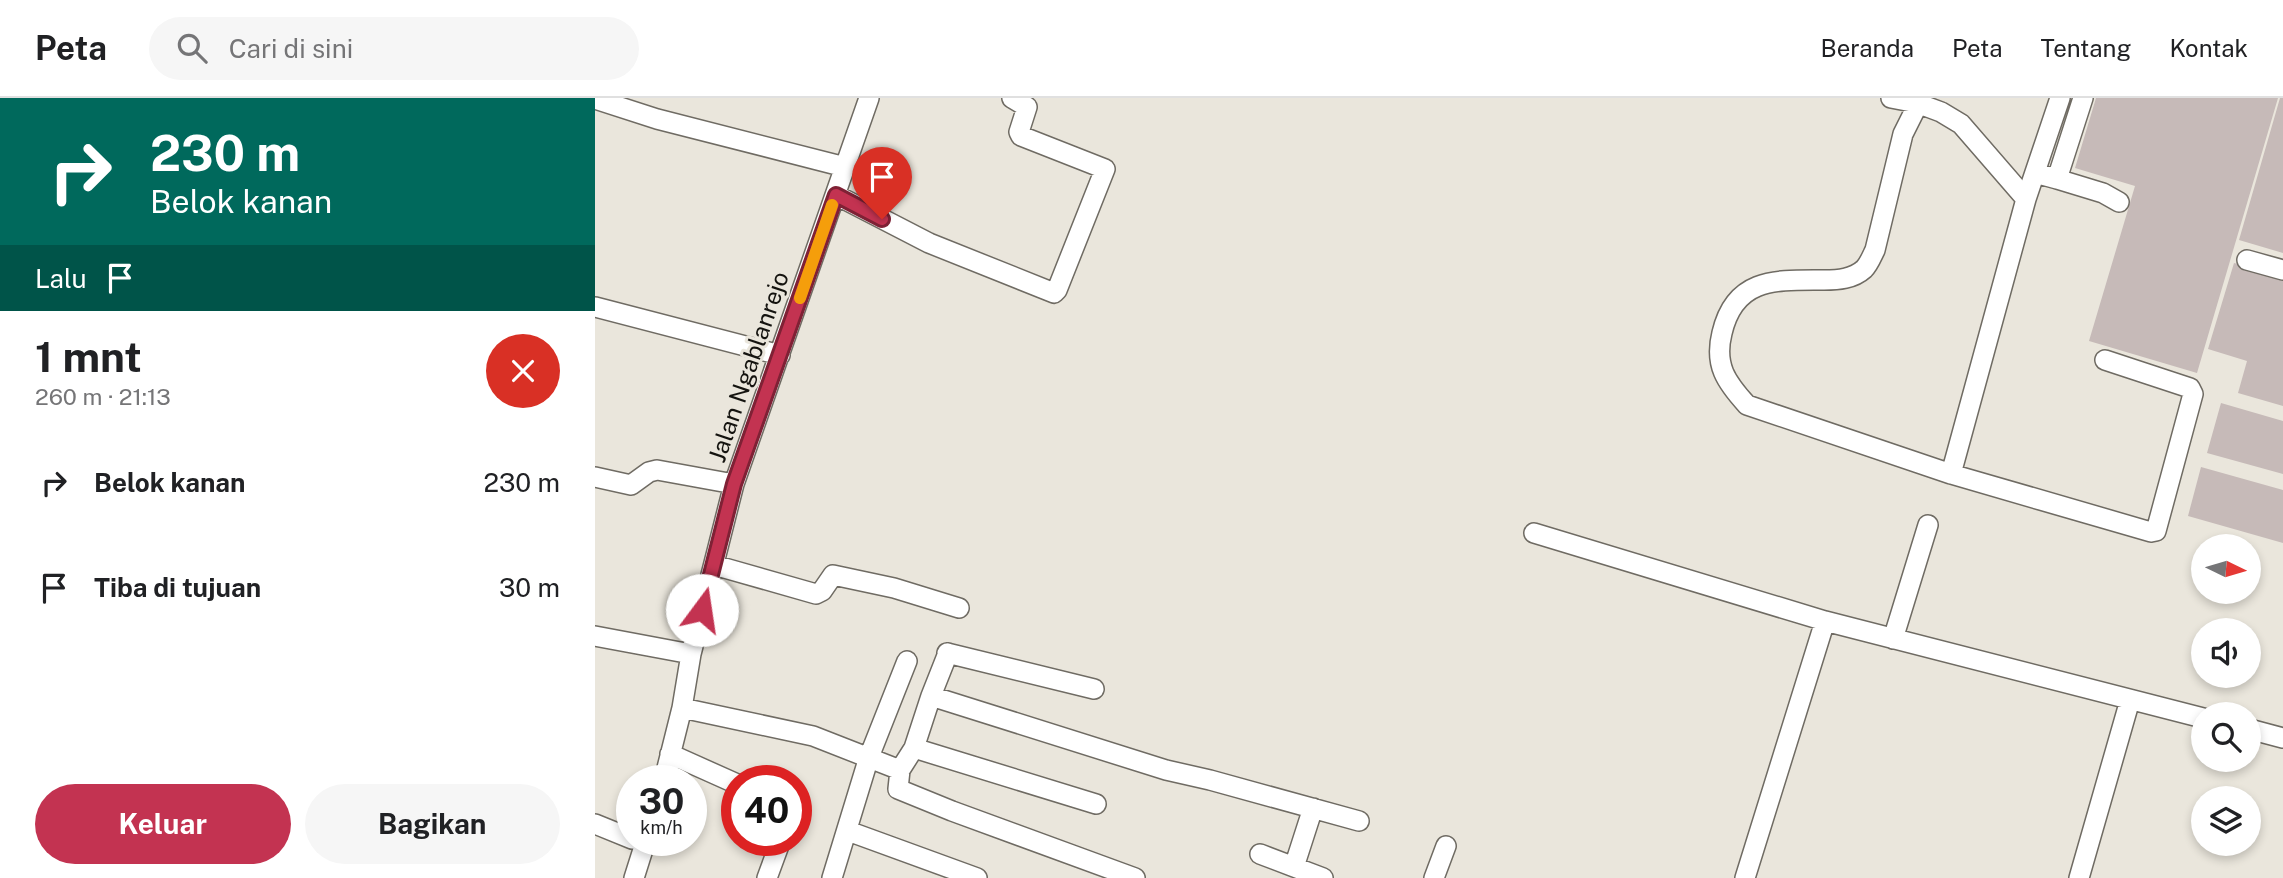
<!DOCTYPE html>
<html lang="id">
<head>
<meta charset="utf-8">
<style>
  :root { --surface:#fff; --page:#f6f6f6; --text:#202124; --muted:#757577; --line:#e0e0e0; --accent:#c33351 }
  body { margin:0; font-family:"Public Sans",sans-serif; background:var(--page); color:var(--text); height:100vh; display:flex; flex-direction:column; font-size:26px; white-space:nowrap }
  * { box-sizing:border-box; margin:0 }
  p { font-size:23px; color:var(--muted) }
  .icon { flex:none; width:38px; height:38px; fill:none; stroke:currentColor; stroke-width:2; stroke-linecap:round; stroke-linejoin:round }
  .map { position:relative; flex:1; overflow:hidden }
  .side { display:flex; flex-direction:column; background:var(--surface); width:595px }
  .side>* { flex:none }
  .guide { background:#00695c; color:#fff; overflow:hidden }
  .needle { width:46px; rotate:95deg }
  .fabs { position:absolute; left:1596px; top:436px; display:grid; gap:14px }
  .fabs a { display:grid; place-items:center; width:70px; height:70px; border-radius:50%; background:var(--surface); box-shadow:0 4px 10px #0003; font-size:35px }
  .speed { position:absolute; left:21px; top:667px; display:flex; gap:14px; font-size:35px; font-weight:700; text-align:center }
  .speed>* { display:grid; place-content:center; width:91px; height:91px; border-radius:50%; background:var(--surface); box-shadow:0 4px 10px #0003; line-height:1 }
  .speed small { font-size:18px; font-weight:400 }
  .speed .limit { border:10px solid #d22; background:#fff; color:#111 }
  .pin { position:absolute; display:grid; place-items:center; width:60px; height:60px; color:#fff; margin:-72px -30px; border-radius:50% 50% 50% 0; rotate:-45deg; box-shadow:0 0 7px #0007 }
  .pin .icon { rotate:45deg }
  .me { position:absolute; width:77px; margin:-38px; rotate:14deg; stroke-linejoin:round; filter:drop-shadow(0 0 5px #0008) }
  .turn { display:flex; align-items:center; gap:24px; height:147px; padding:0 35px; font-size:32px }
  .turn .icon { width:91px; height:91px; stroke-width:2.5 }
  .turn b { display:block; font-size:49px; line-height:60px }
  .then { display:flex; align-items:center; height:66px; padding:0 35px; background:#0003; gap:14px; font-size:26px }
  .round { display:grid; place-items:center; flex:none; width:74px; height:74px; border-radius:37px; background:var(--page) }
  .overview { display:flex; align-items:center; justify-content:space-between; height:119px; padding:0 35px }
  h1 { font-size:42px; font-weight:700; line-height:52px }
  .action { display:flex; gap:14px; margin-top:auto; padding:14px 35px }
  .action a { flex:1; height:80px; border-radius:42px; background:var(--accent); color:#fff; font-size:28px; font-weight:700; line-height:80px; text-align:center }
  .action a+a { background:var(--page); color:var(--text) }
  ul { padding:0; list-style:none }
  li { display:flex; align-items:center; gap:21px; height:105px; padding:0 35px }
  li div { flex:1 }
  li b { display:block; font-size:26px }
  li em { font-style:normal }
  header { display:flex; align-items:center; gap:42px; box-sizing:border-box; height:98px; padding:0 35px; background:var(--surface); border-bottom:2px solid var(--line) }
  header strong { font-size:33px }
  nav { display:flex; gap:38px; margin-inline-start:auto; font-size:24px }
  .search { width:490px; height:63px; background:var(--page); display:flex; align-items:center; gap:18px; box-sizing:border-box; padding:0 24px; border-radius:38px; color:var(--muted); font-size:26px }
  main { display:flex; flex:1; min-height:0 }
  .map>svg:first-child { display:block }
</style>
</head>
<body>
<header>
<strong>Peta</strong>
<div class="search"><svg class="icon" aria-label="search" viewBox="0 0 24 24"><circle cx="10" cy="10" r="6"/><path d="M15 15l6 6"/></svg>Cari di sini</div>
<nav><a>Beranda</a><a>Peta</a><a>Tentang</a><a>Kontak</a></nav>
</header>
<main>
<section class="side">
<div class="guide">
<div class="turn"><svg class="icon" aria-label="right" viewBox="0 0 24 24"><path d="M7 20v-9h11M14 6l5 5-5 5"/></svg><div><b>230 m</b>Belok kanan</div></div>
<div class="then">Lalu<svg class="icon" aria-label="arrive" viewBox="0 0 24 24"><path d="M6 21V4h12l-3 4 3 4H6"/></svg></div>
</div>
<div class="overview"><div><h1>1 mnt</h1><p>260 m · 21:13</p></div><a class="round" style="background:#d93025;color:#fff"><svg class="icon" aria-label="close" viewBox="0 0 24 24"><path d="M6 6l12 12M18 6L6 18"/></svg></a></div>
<ul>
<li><svg class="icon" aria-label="right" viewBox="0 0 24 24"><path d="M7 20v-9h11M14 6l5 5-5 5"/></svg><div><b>Belok kanan</b></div><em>230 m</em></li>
<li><svg class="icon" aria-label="arrive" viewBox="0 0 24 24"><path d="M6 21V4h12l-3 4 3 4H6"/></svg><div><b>Tiba di tujuan</b></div><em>30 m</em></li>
</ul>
<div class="action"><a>Keluar</a><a>Bagikan</a></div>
</section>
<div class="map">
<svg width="1688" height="780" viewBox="0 0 1688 780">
  <rect width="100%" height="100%" fill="#eae6dc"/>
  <path fill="#c6bab8" d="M1501,0H1683L1602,275L1494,243L1540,88L1480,70Z
    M1685,0H1688V155L1644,142Z
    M1639,165L1688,179V308L1643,295L1652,263L1613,251Z
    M1626,305L1688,323V376L1612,355Z
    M1606,369L1688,392V445L1593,418Z"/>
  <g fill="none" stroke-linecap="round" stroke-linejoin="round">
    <defs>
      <path id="minor" d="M1296,0L1322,5L1346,14L1366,26L1431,101L1465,0
        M1326,0L1308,36L1280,152C1277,158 1274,166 1269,171C1258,181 1243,182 1229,182C1181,182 1140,179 1127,235C1119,267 1131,284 1152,307L1356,376L1556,434L1561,433L1598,296L1595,290L1510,262
        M0,1L62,21L250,69
        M1440,75L1462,81L1488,0
        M1462,81L1508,95L1524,104
        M241,97L334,145L459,195L462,192L510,71L426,38L424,34L432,9L417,0
        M1652,162L1688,172
        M0,209L185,257
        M1356,376L1431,101
        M0,379L36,387L54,374L62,372L139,386
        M939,435L1230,523L1608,620
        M119,467L221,496L227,493L238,477L299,490L364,510
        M0,538L96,556
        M1298,541L1333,427
        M352,555L499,591
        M336,598L571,672L615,682L764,723
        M87,610L218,638L305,672L303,691L357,713L540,780
        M1654,631L1688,640
        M319,650L336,598L353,555
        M75,656L142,686
        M305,672L319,650L501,706
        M69,682L87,610L96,556L139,386L274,0
        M0,726L37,741
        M253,733L382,780
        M665,756L728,780
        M699,769L718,710
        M39,780L51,742
        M172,780L186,742
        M237,780L274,659L312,563
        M839,780L851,748
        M1150,780L1230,523
        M1484,780L1535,602"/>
    </defs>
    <use href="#minor" stroke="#6f6b63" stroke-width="22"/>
    <use href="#minor" stroke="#fff" stroke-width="19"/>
  </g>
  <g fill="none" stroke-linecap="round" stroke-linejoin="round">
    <defs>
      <path id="route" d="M107,512L139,386L241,97L287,121"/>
    </defs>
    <use href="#route" stroke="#7f2135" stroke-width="18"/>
    <use href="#route" stroke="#c33351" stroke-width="12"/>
    <path stroke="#f59e0b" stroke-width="12" d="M205,200L237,107"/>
  </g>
  <g text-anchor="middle" stroke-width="6" stroke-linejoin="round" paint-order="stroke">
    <g font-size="24" fill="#14130f" stroke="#eae6dc">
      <text transform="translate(154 269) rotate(-71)" y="8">Jalan Ngablanrejo</text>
    </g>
  </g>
</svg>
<div class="fabs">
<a><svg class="needle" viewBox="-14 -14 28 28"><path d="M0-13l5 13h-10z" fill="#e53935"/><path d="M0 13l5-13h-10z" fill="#757577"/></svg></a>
<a><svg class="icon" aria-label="sound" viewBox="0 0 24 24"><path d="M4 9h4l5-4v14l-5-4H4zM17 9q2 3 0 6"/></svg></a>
<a><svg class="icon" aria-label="search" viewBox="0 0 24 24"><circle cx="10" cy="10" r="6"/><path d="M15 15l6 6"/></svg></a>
<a><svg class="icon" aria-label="layers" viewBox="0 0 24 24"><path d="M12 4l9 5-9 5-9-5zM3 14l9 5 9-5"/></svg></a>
</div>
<div class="speed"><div>30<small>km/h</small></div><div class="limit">40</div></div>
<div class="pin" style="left:287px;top:121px;background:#d93025"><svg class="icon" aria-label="arrive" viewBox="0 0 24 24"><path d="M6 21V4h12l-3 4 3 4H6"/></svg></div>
<svg class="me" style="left:107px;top:512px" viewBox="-20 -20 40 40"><circle r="19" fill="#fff"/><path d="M0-13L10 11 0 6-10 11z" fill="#c33351"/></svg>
</div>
</main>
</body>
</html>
